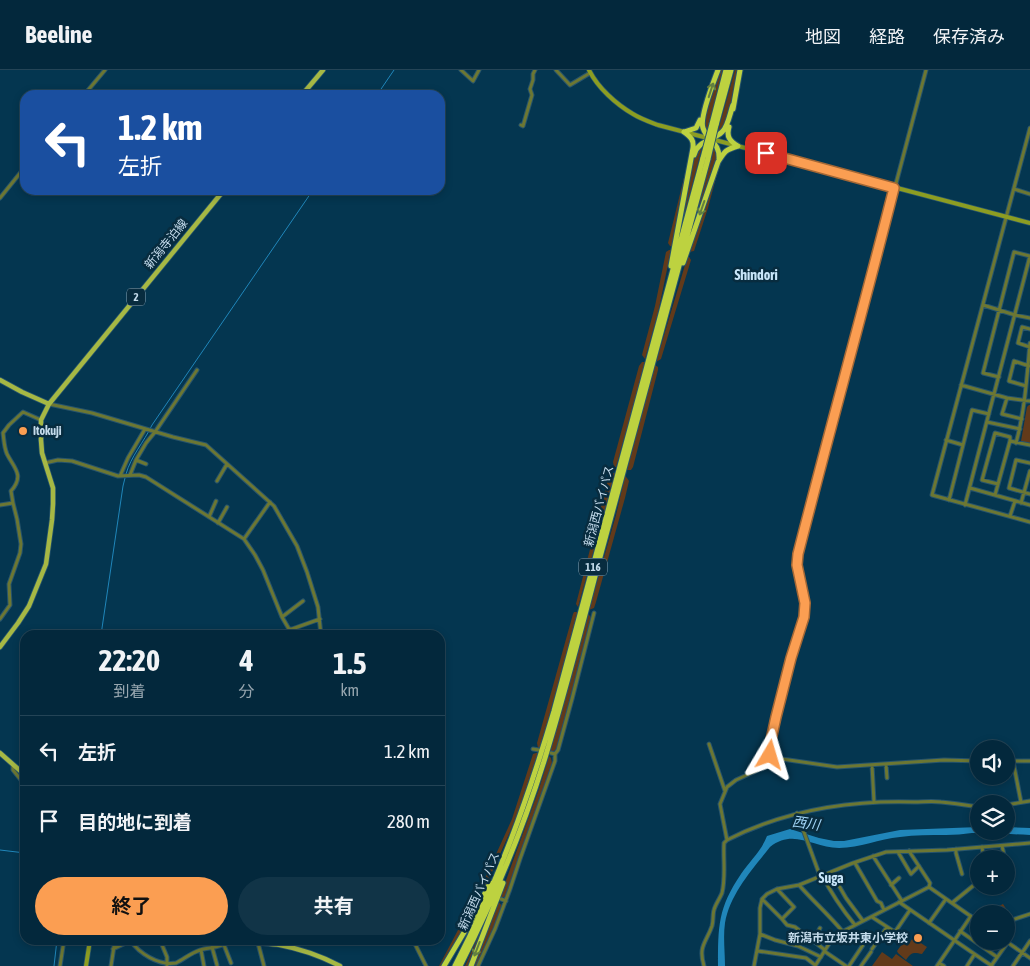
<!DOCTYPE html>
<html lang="ja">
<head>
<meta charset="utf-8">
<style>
  :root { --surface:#03283c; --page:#113447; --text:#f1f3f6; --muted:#97a6af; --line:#244456; --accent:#fb9e52 }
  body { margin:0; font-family:"Asap Condensed","Noto Sans JP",sans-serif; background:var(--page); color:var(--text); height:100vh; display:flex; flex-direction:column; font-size:19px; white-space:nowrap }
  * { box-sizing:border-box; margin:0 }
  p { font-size:16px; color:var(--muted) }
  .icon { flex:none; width:28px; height:28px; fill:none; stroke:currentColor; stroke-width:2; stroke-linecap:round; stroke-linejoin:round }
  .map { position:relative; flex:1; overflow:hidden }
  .drawer { position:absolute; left:20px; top:560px; width:425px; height:315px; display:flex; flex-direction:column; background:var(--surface); border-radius:15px; box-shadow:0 2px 8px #0003,0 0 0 1px var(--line) }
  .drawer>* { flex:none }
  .top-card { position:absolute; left:20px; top:20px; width:425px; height:105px; border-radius:15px; box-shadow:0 2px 8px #0003,0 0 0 1px var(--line); background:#1a4fa0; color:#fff; overflow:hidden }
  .buttons { position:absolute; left:970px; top:670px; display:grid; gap:10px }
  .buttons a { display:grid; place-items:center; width:45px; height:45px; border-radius:50%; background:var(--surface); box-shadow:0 2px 8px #0003,0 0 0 1px var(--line); font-size:25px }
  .pin { position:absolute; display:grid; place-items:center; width:42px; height:42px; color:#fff; margin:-21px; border-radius:10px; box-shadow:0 2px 8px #0006 }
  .me { position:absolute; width:55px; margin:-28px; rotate:7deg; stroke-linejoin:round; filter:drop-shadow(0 0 4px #0008) }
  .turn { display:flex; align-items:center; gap:18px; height:105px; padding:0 15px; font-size:22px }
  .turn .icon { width:65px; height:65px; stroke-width:2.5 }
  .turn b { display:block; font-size:35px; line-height:42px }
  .eta { display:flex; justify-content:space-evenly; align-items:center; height:85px; text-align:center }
  .eta b { font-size:30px; font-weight:700; line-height:35px }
  .action { display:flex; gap:10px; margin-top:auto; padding:10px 15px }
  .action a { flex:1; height:58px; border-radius:30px; background:var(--accent); color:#111; font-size:20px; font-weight:700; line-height:58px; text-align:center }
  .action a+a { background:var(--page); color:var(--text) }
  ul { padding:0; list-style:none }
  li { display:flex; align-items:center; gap:15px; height:70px; padding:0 15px; border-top:1px solid var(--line) }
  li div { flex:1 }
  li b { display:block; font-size:19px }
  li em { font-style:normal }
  header { display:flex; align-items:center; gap:30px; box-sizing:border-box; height:70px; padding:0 25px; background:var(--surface); border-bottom:1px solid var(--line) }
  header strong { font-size:24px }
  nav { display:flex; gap:28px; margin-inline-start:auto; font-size:18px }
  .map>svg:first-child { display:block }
</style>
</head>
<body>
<header>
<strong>Beeline</strong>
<nav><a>地図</a><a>経路</a><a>保存済み</a></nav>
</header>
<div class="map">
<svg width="1030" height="896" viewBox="0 0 1030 896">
  <rect width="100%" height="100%" fill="#043650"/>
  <path fill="#623a1a" d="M720,0H723L707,62C698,50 715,14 720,0Z
    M735,0H738L732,35L728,44L725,56L717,64Z
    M703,74L678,170L690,103L696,83Z
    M714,76L716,78L717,89L689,168Z
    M689,87L672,177L670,176L668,173Z
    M720,93L708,138L694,181L689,182Z
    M669,180H671L658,243L645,289L642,285L643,281L655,236L666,182Z
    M688,185L691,190L661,289L656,292Z
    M642,292H645L644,298L616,397H614L613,392L639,296Z
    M655,295L658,297V300L633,397L631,400H627Z
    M1029,335H1030V373H1023L1021,371L1027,337Z
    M614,403L615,404L578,537L576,534L609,405Z
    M625,406L627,408L629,411L625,428L596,532L594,538L589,540L616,445Z
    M574,542H578L540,679L538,678L537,673L573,544Z
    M588,544L590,546L591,549L557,678L554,681L550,682Z
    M536,683H538L517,746L484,820L482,815L512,749L533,684Z
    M549,686L551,688L552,693L507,825L504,827H500L539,719Z
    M477,824H482L467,854L441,896H439Z
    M498,831L502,836L486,877L476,896H473Z
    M1003,834L1012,848L1006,851V844H994L992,840Z
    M490,840L469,896H465Z
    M913,868L927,877L922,884C914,882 911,882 906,890L898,883L897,881L905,870L909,873Z
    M882,882L892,889L896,884L913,896H872Z"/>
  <path fill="#2086ba" d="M979,757V761H1006V757L1030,758V765C1011,764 992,763 972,763C963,764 955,765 946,765C930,765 915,765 900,767C879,769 860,778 839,778C813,778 794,758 770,777C752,800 730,824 725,853C723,867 725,882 725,896H718C718,856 718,838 741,804C749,792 762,780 767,766L790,759L819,768L834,771H844L900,760Z"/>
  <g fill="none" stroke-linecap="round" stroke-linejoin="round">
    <path stroke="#2086ba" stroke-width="1" d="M377,25L394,0
      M126,404C131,386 144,372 152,355L313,120
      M101,565L123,416L125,408
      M0,780L25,783
      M54,896L57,870"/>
    <path stroke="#214f67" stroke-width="3" stroke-dasharray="3 1.5" stroke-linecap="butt" d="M479,819L486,823"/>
    <defs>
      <path id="street" d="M461,0L473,11L479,0
        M556,0L570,15L590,3
        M84,25L105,0
        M521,55L523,56L532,25L530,19L533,10V4L535,0
        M1030,58L932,425L1030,452
        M1014,119L1030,124
        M0,128L25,97
        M983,235L1015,245L1030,248
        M1030,277L1018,273L1022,257L1030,259
        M999,307L983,303L1014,182L1030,186
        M961,315L1007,328L1030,331
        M1026,316L1009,311L1014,291L1029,296
        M1007,328L1002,344L1022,349
        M49,334L92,343L173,367L206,375L274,436L297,476L307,502L318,537L321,565
        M987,352L1020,359
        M946,370L963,375
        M1016,373C1025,340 1027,306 1030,273
        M136,390L146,373L155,362L197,300
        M45,393L58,390L72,391L118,406L139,405L146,407L244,469L255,485L263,500L282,547L289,559L295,565
        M1030,393L1016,390L1009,418L1030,424
        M130,405L136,390L146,394
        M120,406L128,388L145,359
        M217,411L227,394
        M998,414L982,410L995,363L1010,367V371
        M970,418L1030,435
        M995,425L1010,371L1030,375
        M949,430L972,340L989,344
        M1021,433L1030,401
        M0,435L13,433
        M965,435L1030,186
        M1010,446L1015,431
        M209,447L216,431
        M218,453L227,437
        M244,469L270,432
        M282,547L303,531
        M0,549L10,535L9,514L20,483L21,474L17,449L13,433L11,421C25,405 14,398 7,384C4,377 4,370 3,363L9,355L23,342L41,350
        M283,565L289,559H292L320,549
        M709,674L725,721
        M533,679L539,680
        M551,683L555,684
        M1006,691H1030
        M1013,691L1021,732
        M774,692L770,685L769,679L791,588L804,547L805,533L797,495L798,484L926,0
        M886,694L887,708
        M872,695L874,732
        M13,696V700L25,715
        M1006,735L1030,731
        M797,743L820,806
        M727,770C786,740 848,730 914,732C923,732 932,731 941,732C953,733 966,735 979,737
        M1002,776L1005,789
        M982,777L984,789
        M956,779V783L962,804
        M909,781L930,813L929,817
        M898,782L911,804L919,796
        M873,786L902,831
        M855,793L877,831L881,833L884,840
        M1006,794L1008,799H1006
        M831,802L846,828L863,851
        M822,805C832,825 841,838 855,855
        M799,815C813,831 829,845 843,862
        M891,815L899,808
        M501,829L506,831
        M762,829L782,849L794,837L777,819
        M899,832L954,870
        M952,833L979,811
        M872,847L895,862L910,840
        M782,849L787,855L795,857L825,880
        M1006,852L1030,844
        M929,853L946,829
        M960,861L997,887
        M760,864L775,870L798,876L821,887
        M130,870C139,883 158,896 176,893C184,889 191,883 200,880C209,877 223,878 229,870
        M160,870L167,887V895
        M413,870L426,896
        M954,870L992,896
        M813,871L820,858
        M1007,872L1030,888
        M258,873L264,896
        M224,875L231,893
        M212,877L217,895
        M113,879L130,871
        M872,879L887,857
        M201,880L204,896
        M758,881L806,888L815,895
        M824,881L846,896
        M939,893L944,896
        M60,896L64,870
        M111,896L115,870
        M478,896L495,859L510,819L520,789L555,691V684L558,680L572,629L594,543
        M704,896C698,876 706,873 712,856C714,849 712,843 715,837C717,832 720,828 722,823C726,807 723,789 724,773L727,770L720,734L727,717L736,710L782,689L837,697L944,690L979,691
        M754,896L760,864V838L762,829L767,824L777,819L799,815L853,793L886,782L947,780L1030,773
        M815,896L834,866L929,817L979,852
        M849,896L863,875
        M861,896L871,882
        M937,896L971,846
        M967,896L974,885
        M991,896L1008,872
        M1013,896L1030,871"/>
      <path id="secondary" d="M589,0C598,18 616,34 633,44C641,49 650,52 658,55L1030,153
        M86,896L90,870"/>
      <path id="primary" d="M302,25L323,0
        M0,310L22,322L49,334
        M0,577L18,553L29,536L46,494L52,450L53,434V418L42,383L41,370V350L49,334L224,120
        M0,683L25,705
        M240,870C253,873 266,873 280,875C301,879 321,886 340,896"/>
      <path id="highway" d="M718,0C714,11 699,48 703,58C707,71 720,72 719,89
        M733,39L740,0
        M712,54L726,0
        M716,55L731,0
        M729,57C726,67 730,71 738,76
        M684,62L696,58L700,50
        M694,85C698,70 713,71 722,62C728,57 730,43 733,35
        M683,193L718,92C725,81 725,80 738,76
        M671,196L693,78C694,70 691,67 684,62
        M444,896L472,849L490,813
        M455,896C497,815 528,729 554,641L703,88
        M460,896C494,829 523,759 545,688C565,623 582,557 599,491C635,357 672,223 708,89
        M471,896L503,813"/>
    </defs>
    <use href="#street" stroke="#27546c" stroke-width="5"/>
    <use href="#secondary" stroke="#27546c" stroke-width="5.5"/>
    <use href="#primary" stroke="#27546c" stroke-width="6"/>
    <use href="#highway" stroke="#27546c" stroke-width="7"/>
    <use href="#street" stroke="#6c7733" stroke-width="3"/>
    <use href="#secondary" stroke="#8c9d22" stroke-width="4"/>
    <use href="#primary" stroke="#a6b844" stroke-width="4.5"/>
    <use href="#highway" stroke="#bdd240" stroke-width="5"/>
    <defs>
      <path id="highway-bridge" d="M703,88L712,54
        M708,89L716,55"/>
    </defs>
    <use href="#highway-bridge" stroke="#27546c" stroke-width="7" stroke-linecap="butt"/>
    <use href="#highway-bridge" stroke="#bdd240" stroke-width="5"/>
  </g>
  <defs><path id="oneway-shaft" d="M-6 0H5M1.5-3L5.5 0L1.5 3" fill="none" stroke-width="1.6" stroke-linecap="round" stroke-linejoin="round" transform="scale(1.25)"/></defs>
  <g stroke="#627f40">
    <use href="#oneway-shaft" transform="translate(711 20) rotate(-72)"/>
    <use href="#oneway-shaft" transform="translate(702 138) rotate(109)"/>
    <use href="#oneway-shaft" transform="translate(477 879) rotate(111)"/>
  </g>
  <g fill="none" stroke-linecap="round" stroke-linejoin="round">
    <defs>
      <path id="route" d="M766,83L894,118C863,241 829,362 798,484L797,495L805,533L804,547L791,588L776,647L769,679L770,685"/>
    </defs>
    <use href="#route" stroke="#a36735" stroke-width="12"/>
    <use href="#route" stroke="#fb9e52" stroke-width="9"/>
  </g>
  <g fill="#fb9e52" stroke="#082c3f" stroke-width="2">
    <circle cx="23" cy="361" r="5"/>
    <circle cx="918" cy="868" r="5"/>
  </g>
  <g text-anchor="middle" stroke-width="5" stroke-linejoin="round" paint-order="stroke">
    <g fill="#082c3f" stroke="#8ca6b7" stroke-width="1">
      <rect x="127" y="218.5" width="18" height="17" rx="4"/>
      <rect x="579" y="488.5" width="28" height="17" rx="4"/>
    </g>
    <g font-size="11" font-weight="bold" fill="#c4dbeb">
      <text x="136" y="231">2</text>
      <text x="593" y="501">116</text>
    </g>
    <g font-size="12" fill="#c4dbeb" stroke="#082c3f">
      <text transform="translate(166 174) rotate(-51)" y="4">新潟寺泊線</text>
      <text transform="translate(599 436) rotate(-75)" y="4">新潟西バイパス</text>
      <text transform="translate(479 821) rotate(-66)" y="4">新潟西バイパス</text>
    </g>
    <g font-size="12" font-weight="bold" fill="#c4dbeb" stroke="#082c3f" text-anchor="start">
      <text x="33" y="365">Itokuji</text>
      <text x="908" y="872" text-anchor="end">新潟市立坂井東小学校</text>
    </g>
    <g font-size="14" font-weight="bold" fill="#c9e6f9" stroke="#082c3f">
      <text x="756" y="210">Shindori</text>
      <text x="831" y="813">Suga</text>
    </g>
    <g font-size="14" font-style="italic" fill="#a3d6f8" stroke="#082c3f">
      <text transform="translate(806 753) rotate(8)" y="5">西川</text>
    </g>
  </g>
</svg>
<div class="buttons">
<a><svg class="icon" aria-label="sound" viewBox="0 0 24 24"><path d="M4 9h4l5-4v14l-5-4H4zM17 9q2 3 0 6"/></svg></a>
<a><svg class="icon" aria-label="layers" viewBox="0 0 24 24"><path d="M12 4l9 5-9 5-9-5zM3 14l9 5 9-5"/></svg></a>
<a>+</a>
<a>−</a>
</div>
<div class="pin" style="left:766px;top:83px;background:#d93025"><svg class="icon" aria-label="arrive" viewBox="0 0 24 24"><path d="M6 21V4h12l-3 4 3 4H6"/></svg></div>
<svg class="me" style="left:770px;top:685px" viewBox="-20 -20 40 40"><path d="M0-17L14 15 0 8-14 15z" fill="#fb9e52" stroke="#fff" stroke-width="4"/></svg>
<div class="top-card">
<div class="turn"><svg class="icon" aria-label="left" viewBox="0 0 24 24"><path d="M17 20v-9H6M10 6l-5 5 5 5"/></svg><div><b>1.2 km</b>左折</div></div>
</div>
<section class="drawer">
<div class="eta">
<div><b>22:20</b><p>到着</p></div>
<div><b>4</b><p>分</p></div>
<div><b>1.5</b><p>km</p></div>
</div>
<ul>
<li><svg class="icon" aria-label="left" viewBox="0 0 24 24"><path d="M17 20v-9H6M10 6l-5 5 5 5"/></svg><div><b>左折</b></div><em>1.2 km</em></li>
<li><svg class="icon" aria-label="arrive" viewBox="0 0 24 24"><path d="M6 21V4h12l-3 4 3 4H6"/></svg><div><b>目的地に到着</b></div><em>280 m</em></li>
</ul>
<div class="action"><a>終了</a><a>共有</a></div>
</section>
</div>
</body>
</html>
